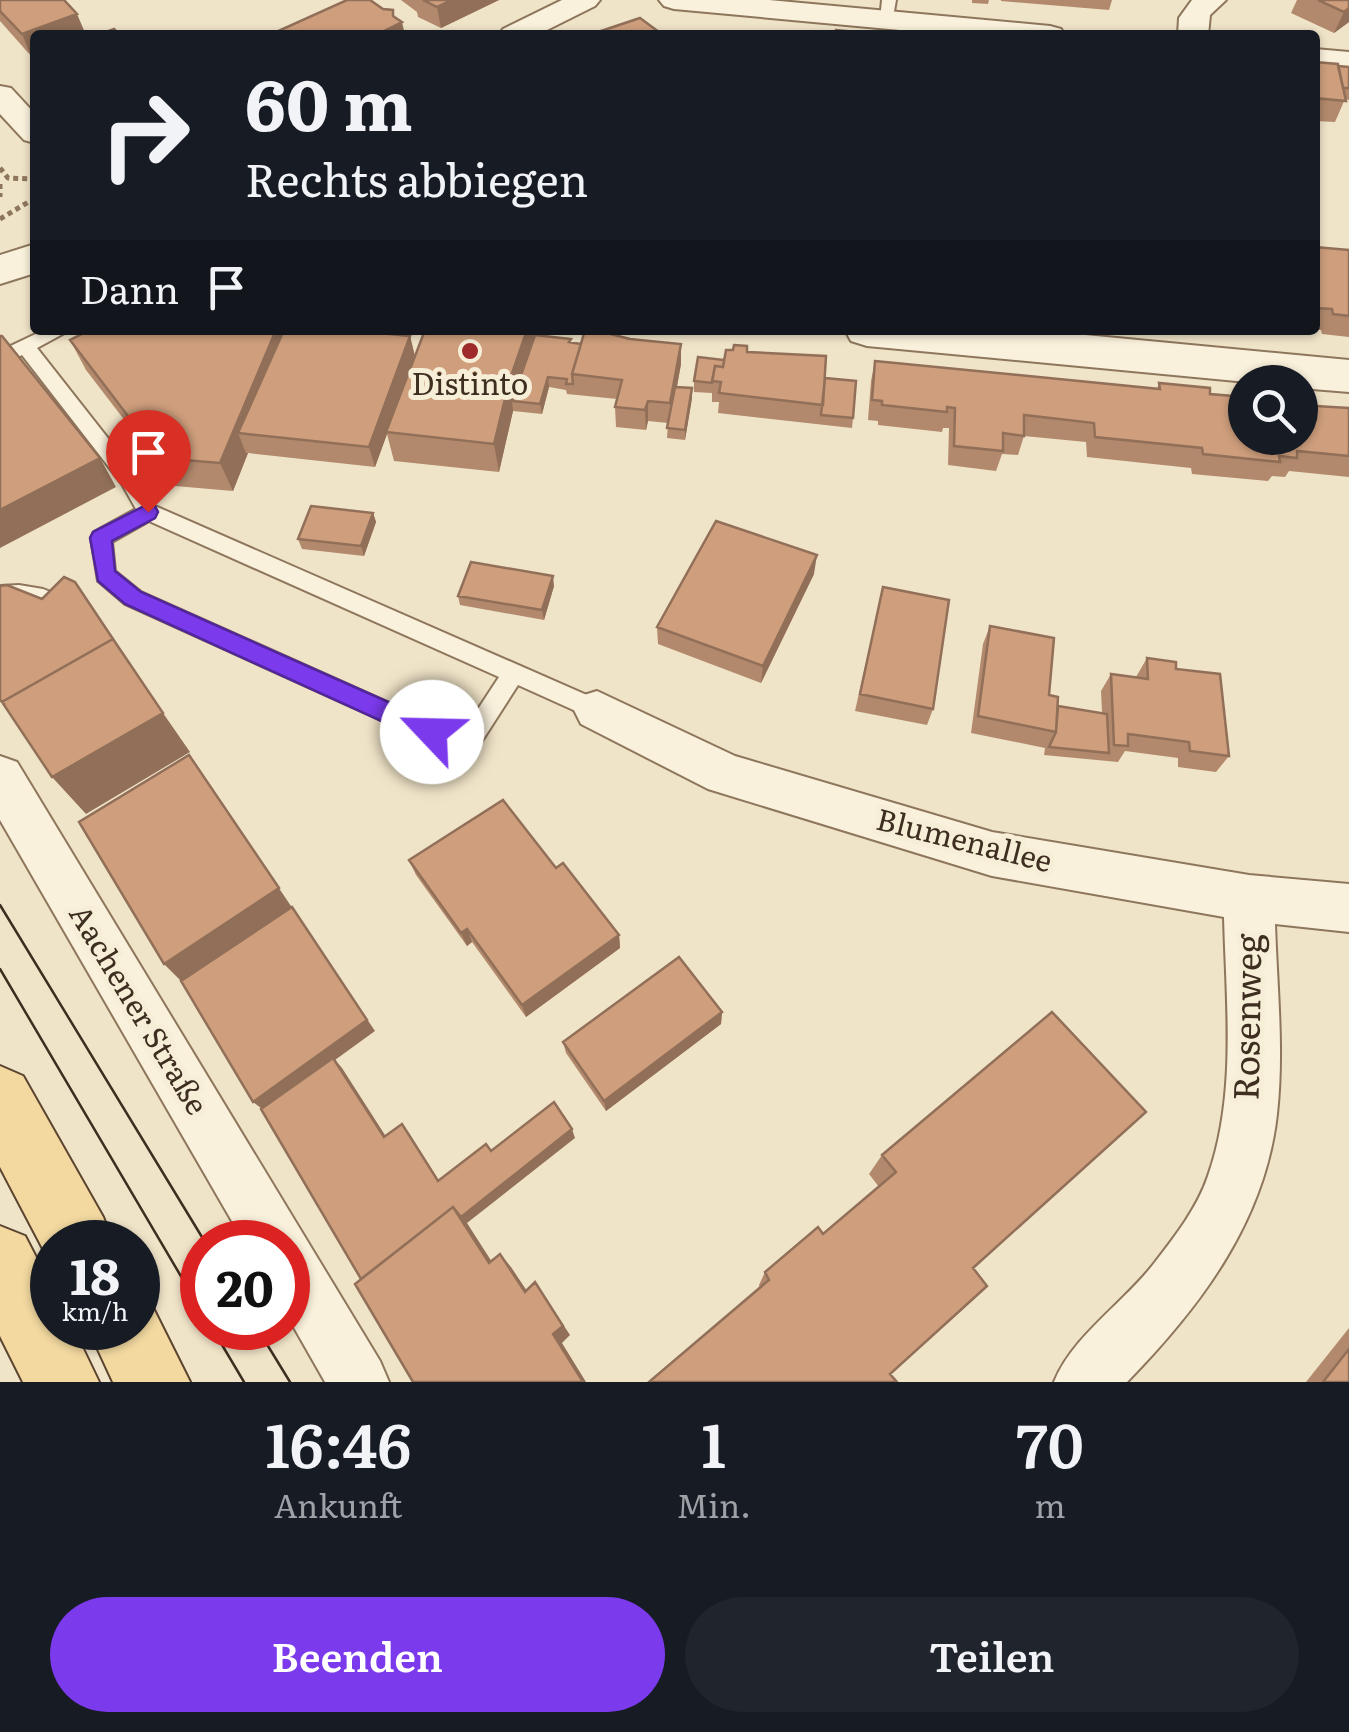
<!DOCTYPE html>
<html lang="de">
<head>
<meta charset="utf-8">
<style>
  :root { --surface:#171b24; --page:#20242c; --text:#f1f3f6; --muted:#9ea1a6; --accent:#7c3aed }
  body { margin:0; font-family:Literata,serif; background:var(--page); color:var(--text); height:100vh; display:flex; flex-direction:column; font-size:38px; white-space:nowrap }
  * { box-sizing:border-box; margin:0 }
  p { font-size:32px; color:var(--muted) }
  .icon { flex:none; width:55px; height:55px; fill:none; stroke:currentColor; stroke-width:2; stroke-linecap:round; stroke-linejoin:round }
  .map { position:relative; height:1382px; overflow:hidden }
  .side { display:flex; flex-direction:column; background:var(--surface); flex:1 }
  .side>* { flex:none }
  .guide { position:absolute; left:30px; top:30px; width:1290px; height:305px; border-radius:10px; box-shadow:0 2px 8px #0004; background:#171b24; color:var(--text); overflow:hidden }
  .fabs { position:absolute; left:1228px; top:365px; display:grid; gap:20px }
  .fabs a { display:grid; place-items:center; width:90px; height:90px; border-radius:50%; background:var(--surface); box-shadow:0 2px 8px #0004; font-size:50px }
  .speed { position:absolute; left:30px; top:1220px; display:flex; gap:20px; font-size:50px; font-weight:700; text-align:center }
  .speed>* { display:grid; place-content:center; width:130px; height:130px; border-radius:50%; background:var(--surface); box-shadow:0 2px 8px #0004; line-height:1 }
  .speed small { font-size:25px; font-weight:400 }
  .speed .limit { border:15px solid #d22; background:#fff; color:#111 }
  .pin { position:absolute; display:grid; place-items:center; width:85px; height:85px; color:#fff; margin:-102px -42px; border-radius:50% 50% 50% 0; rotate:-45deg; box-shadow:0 0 10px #0007 }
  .pin .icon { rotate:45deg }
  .me { position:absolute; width:110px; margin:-55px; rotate:294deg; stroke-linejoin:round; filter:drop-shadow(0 0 8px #0008) }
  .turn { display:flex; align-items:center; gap:35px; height:210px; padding:0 50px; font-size:45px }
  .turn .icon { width:130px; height:130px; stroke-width:2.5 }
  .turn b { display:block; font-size:70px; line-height:85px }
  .then { display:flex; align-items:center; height:95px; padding:0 50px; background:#0003; gap:20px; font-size:38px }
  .eta { display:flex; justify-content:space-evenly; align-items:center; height:170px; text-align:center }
  .eta b { font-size:60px; font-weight:600; line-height:70px }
  .cta { display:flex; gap:20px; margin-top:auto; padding:20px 50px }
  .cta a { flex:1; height:115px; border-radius:60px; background:var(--accent); color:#fff; font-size:40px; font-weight:600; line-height:115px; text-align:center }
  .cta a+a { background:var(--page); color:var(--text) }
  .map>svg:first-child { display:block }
</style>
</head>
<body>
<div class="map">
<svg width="1349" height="1382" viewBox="0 0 1349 1382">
  <rect width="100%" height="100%" fill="#f0e4c8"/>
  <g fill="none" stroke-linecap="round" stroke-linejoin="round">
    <defs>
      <path id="service" d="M882,0H896L892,23L880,20Z
        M44,330H70L37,348L136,474L155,506L605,703L608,710L605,717L597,720L589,717L518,685L473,755L465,758L125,604L98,581L91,538L94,532L136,509L122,484L22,355L0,366V351ZM149,521L499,677L461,735L141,592L115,571L112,542Z
        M19,585L43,589L76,602L79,608L76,614L68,617L27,603L0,604V586Z"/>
      <path id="minor" d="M562,0H600L595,6L537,35H499L503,29Z
        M659,0H769L1050,26L1061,29L1065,35H954L674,9L664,6Z
        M1192,0H1226L1210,15L1208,35H1178L1179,18Z
        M1315,49L1349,52V70L1315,67Z
        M0,86L11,88L35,114V143L24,140L0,114Z
        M597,691L735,756L992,832L1249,875L1349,884V932L1275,924C1277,987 1284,1051 1277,1114C1265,1222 1200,1307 1127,1382H1054C1072,1337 1121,1305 1152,1266C1173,1239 1197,1209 1208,1176C1237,1094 1226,1002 1224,917L992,876L708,789L581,724L574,710L581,696Z
        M0,756L17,762L380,1361L389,1382H325L288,1317V1242H244L0,820Z"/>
      <path id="tertiary" d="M35,244V273L0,284V255Z
        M845,330H1033L1349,360V392L1300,388V382H1247L867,346L851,341Z"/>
      <path id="primary" d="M0,1066L23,1076L103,1217L113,1242H52V1266L0,1167Z
        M0,1226L25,1236L52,1288V1328H73L99,1382H23L0,1336Z
        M138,1297L150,1302L190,1382H113L88,1328H138Z"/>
    </defs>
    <use href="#service" stroke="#8d765c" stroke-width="4"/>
    <use href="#minor" stroke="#8d765c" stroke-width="4"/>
    <use href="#tertiary" stroke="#8d765c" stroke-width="4"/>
    <use href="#primary" stroke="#5b4430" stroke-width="4"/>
    <path stroke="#8d765c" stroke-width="5" stroke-dasharray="5 4" stroke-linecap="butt" d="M0,168L8,178L35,179
      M0,184V197
      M0,219L35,198"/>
    <use href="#service" fill="#faf1dc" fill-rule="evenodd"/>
    <use href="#minor" fill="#faf1dc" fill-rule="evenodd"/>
    <use href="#tertiary" fill="#faf1dc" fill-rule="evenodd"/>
    <use href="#primary" fill="#f3d9a0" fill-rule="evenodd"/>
    <path stroke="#3d2e20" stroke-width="2.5" d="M0,905L205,1242
      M0,969L202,1312
      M212,1328L244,1382
      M257,1328L290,1382"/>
  </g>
  <path fill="#b2896c" d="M0,0L86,35L31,56L0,21Z
    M401,0H499L441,28L418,17L417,12Z
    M972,0H989L988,4L972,3Z
    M1001,0H1112L1109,10L1001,1Z
    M1297,0H1349V22L1334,33L1291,13Z
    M1315,62L1349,67V100L1345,99L1335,122L1315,121Z
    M1315,247L1349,250V337L1322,334L1321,330H1315Z
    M425,330H533L534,338L581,344L630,339L681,344V364L677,387L692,398L685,440L667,438L668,423L648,421L646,430L616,427L615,407L617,399L567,394L566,390L549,387L542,414L513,411L499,472L394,461L387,434L375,467L248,453L233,491L175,486L86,370L70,340L410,336L415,356Z
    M747,352L825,378L853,418L852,428L718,413L719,402H712V393L694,392V381L724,360Z
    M875,361L1157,389L1159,383L1210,394L1245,438L1349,408V477L1289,471L1285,477L1272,476L1268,481L1192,474L1191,468L1087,457L1086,442L1024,436L1018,455L1002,454L996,471L948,465L949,428H943L942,432L878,425V421L868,420L871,381Z
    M373,513L376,522L364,556L302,549L298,539Z
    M814,574L761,683L658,644L657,627Z
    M554,586L544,620L460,605L458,596Z
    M883,587L933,709L927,725L855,711Z
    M990,626L1058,706L1102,713L1101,691L1111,674L1136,677L1147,658L1176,669L1229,756L1216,772L1178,767V758L1125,751L1118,762L1044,755L1045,748L971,733L983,644Z
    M409,860L556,868L619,935L620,948L526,1017L472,942L467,946L416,875Z
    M722,1012L721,1024L606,1111L566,1053L563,1042Z
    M882,1155L973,1268L890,1374L760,1288L759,1285L765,1272L823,1234L879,1187L869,1174Z
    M1349,1328V1382H1306Z"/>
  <path fill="#916f58" d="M452,0H499L441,28L437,7Z
    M1349,8V22L1334,33L1344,12Z
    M393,10L396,26L402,22L405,35H376Z
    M77,14L86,35H35V54L31,56L22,34Z
    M276,330H291L238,433L246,453H248L233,491L220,463Z
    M527,330H533L535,348L512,401L513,411L499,472L494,444L509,382Z
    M410,336L415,357L375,467L369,447Z
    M681,344V364L670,423V403Z
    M548,377L549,387L542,414L540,404Z
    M692,388V398L685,440V430Z
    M648,401V421L646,430L645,410Z
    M100,458L116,487L0,548V510Z
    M373,513L376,522L364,556L361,546Z
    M817,555L814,574L761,683L763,666Z
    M553,576L554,586L544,620L542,610Z
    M163,713L190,752L86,814L52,777Z
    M215,793L375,1031L335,1060L342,1068L392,1146L265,1111L253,1102L193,993L164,964Z
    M467,929L472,942L467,946L461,933Z
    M619,935L620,948L526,1017L522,1005Z
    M722,1012L721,1024L606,1111L604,1101Z
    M402,1124L409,1133L444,1189L438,1181Z
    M572,1129L575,1138L467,1223L501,1276L489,1263L453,1207Z
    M500,1254L511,1267L535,1303L525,1292Z
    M535,1282L570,1335L562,1343L586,1382H583L553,1334Z"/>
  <path fill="#cf9f7d" stroke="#916f58" stroke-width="2.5" d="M0,0H64L77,14L22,34L0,11Z
    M347,0H370L383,9L393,10V16L402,22L376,35H280L276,32Z
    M423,0H452L437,7Z
    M1318,0H1349V8L1344,12Z
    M640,18L663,35H602L598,32Z
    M114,29L120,35H98Z
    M836,30L867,33L866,35H835Z
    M1315,62L1338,64L1346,101L1315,98Z
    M1338,66L1349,67V88H1343Z
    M1315,247L1349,250V316L1333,314L1332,309L1315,308Z
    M90,330H276L220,463L160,458L70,340Z
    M284,330H349L410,336L369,447L238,433Z
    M425,330H527L509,382L494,444L386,432Z
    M585,330H595L630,339L681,344L670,403L648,401L645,410L615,407L622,380L572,374Z
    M535,335L571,339L569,342L581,344L572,374L573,384H566L567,379L548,377L540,404L512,401Z
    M0,336H2L100,458L0,510Z
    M734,345L747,346V352L826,356L823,405L719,393L721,382L712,381L715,366L723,367L726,350H733Z
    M698,357L724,360L723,367L715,366L712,383L694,381Z
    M875,361L1160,389L1159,383L1210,388V394L1245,397V438H1300V405L1349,408V456L1297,451V458L1279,456L1280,462L1203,454L1202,448L1095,437L1094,423L1024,415V436L1003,433V451L954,446L955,408L947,407V412L882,405V401L872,400Z
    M825,378L856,381L853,418L821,415Z
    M675,387L692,388L685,430L667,428Z
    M311,506L373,513L361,546L298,539Z
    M716,521L817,555L763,666L657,627Z
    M471,562L553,576L542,610L458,596Z
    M64,577L75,582L121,651L113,639L2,702L5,705L0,700V586L7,585L42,599Z
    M883,587L949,600L933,709L860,694Z
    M990,626L1054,638L1049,695L1058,697L1056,732L978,716Z
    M113,639L163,713L52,777L2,702Z
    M1147,658L1176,662V669L1220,674L1229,756L1190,751L1189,742L1128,734V746L1114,745L1111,674L1148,679Z
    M1058,706L1107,714L1109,753L1049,747L1056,732Z
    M189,755L279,888L164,964L79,822Z
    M503,800L556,868L563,863L619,935L522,1005L467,929L461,933L409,860Z
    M292,907L367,1020L253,1102L181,981Z
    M679,957L722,1012L604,1101L563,1042Z
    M1052,1012L1146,1112L973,1268L987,1286L890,1374L897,1382H649L769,1280L765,1272L818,1227L823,1234L896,1172L882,1155Z
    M333,1058L384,1137L402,1124L438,1181L486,1144L491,1151L554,1102L572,1129L461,1217L453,1207L361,1279L261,1109Z
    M453,1207L489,1263L500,1254L525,1292L535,1282L563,1326L553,1334L583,1382H413L355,1284Z
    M1349,1349V1382H1323Z"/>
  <path fill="#7c3aed" stroke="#51269a" stroke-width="2.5" d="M148,504L155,506L158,512L155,518L112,541L115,571L141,592L440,725L443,732L440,740H423L125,604L98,581L90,538L93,532Z"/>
  <circle fill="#9e2a2b" stroke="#f7eed8" stroke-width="4" cx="470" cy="351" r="10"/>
  <g text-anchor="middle" stroke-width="10" stroke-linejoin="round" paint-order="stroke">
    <g font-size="30" fill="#3d2e20" stroke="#f7eed8">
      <text x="470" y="395">Distinto</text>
    </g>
    <g font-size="30" fill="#3d2e20" stroke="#f7eed8">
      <text transform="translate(964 841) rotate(14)" y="10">Blumenallee</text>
      <text transform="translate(138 1010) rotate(59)" y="10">Aachener Straße</text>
    </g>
    <g font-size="35" fill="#3d2e20" stroke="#f7eed8">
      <text transform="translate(1248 1017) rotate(-89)" y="12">Rosenweg</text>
    </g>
  </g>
</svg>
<div class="fabs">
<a><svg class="icon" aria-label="search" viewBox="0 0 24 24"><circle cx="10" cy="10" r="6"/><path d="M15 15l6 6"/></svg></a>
</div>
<div class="speed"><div>18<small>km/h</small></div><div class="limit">20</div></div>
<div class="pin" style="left:148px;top:512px;background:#d93025"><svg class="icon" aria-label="arrive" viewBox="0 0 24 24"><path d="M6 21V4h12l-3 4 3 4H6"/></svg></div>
<svg class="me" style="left:432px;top:732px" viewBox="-20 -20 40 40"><circle r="19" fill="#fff"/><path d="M0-13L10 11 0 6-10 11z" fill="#7c3aed"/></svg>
<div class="guide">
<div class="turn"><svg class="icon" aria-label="right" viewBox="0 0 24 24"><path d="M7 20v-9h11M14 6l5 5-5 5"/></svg><div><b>60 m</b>Rechts abbiegen</div></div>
<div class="then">Dann<svg class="icon" aria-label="arrive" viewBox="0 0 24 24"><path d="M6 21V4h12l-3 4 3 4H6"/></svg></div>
</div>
</div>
<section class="side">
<div class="eta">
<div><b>16:46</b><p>Ankunft</p></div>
<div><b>1</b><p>Min.</p></div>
<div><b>70</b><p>m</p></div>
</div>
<div class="cta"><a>Beenden</a><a>Teilen</a></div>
</section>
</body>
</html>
